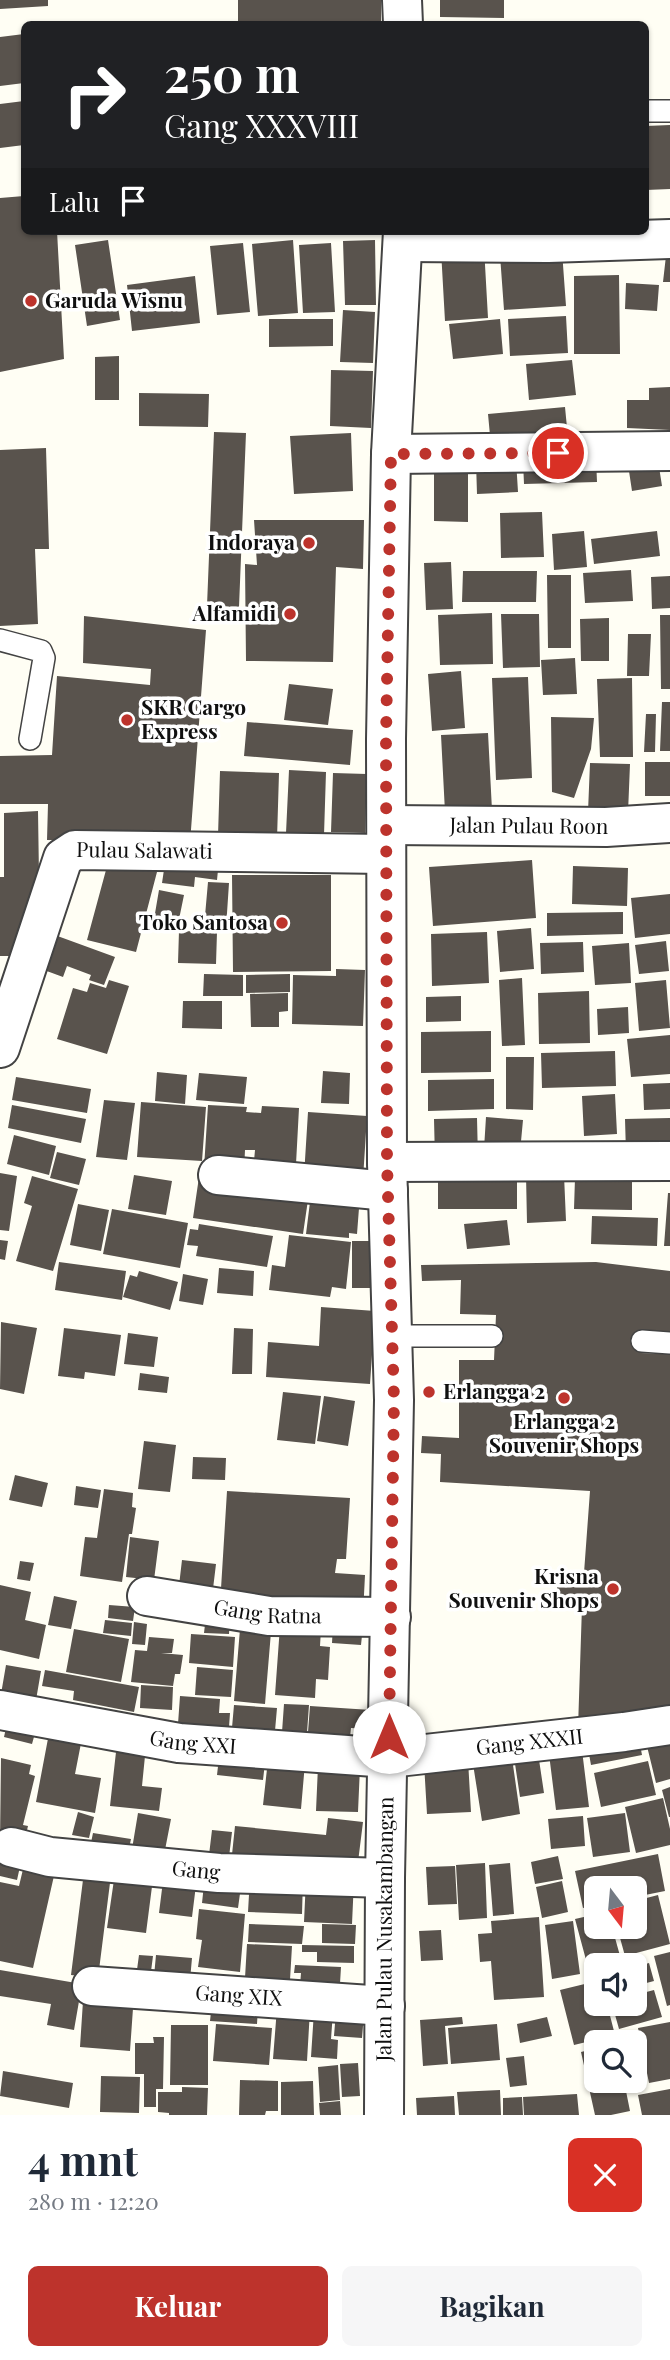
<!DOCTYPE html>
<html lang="id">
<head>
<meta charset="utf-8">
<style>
  :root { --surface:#fff; --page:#f6f6f7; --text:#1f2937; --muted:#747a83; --accent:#bd332c }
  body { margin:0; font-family:"Playfair Display",serif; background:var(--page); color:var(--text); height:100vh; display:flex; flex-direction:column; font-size:26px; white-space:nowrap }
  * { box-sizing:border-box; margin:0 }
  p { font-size:23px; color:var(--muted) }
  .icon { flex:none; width:38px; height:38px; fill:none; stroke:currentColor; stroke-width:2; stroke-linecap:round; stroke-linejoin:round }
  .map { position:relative; height:2115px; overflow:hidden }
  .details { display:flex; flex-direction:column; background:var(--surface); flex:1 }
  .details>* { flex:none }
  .banner { position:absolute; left:21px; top:21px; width:628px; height:214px; border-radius:10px; box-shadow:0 2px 5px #0004; background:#202124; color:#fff; overflow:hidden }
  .needle { width:46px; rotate:164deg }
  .controls { position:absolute; left:584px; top:1876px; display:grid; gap:14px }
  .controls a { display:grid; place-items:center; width:63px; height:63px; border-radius:10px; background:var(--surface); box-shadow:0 2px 5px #0004; font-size:35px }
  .pin { position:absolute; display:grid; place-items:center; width:60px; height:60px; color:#fff; margin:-30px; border:4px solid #fff; border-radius:50%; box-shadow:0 2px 7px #0007 }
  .me { position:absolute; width:77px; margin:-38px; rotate:0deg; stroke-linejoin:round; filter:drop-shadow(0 0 5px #0008) }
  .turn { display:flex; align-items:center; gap:24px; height:147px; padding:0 28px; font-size:32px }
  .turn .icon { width:91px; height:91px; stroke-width:2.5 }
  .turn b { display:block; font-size:49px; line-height:60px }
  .then { display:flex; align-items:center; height:66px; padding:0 28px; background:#0003; gap:14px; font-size:26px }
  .round { display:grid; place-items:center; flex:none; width:74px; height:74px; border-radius:10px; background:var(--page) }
  .summary { display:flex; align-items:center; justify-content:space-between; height:119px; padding:0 28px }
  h1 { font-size:42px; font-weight:700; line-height:52px }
  .cta { display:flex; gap:14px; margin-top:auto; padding:14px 28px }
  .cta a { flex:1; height:80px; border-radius:10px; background:var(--accent); color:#fff; font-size:28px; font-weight:700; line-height:80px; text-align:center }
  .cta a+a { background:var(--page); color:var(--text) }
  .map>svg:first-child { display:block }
</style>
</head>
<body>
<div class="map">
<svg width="670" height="2115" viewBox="0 0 670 2115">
  <rect width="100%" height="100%" fill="#fffef4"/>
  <path fill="#59534d" d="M0,0H48V6L0,9Z
    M238,0H381V24H238Z
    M440,0H504V18L440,17Z
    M24,34V83L0,86V37Z
    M24,101V145L0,148V104Z
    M670,125V189L646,190V126Z
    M24,196V231H57L64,359L0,372V198Z
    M266,231H326V233L267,235Z
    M108,240L120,320L87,326L75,245Z
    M293,240L298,313L258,316L252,244Z
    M375,240L376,305H345L343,241Z
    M243,243L250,312L217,315L210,246Z
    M331,243L335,312L303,313L299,245Z
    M484,247L488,318L445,321L441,250Z
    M667,247H670V282H663Z
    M562,251L566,306L504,310L500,255Z
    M619,275L620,354H574V276Z
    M195,276L200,323L132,331L127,285Z
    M626,283L659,285L657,311L625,309Z
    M343,310L375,312L373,363L340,362Z
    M566,316L568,353L510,356L508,319Z
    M269,319H333V346L269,347Z
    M500,319L503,354L453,359L449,324Z
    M119,356V400H95V357Z
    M572,360L576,395L529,400L526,364Z
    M331,370L373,371L371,428L330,426Z
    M670,387V430L627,428V400H649V388Z
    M139,393L209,394L208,427L139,426Z
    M565,407L568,438L491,446L488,414Z
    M214,432L246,433L239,607L207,606Z
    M351,433L353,491L294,494L290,436Z
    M46,448L49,549H35L38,624L0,626V450Z
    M657,454L662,486L632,491L627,458Z
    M596,458L597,482L524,484L523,461Z
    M516,460L518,492L477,494L476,462Z
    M434,461H468V522L434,521Z
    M542,512L544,557L501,558L500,513Z
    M254,520H364L363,569L336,567L333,662L246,661L245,564L257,565Z
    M584,531L587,567L554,570L552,534Z
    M657,531L660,556L594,564L591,539Z
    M451,562L453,609L426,610L424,563Z
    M631,570L633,601L585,603L583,573Z
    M463,571H537L536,602H462Z
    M547,575H571V648H548Z
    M670,576V608L652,609L651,577Z
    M492,613L493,664L440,665L438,615Z
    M501,614H539L540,667L503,668Z
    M660,615H670V689H661Z
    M84,616L206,630L190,843L47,840L48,804H0V756L52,755L57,676L150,685L151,669L83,663Z
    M609,618V661H581L580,619Z
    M628,634H651L649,676H627Z
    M575,658L577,694L543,695L541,660Z
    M461,671L465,728L432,731L428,674Z
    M528,677L532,778L496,780L492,678Z
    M632,678L633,757H600L597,679Z
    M289,684L333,689L328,725L284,720Z
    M662,702H670V751H660Z
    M646,714H656L655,752H644Z
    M551,717L594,718L591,749L574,798L552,792Z
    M247,722L353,730L350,765L244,756Z
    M488,733L492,810L445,812L441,735Z
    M645,762H670V796H645Z
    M590,763L630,764L628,813L588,812Z
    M289,770L326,772L324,835L286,833Z
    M220,771L279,773L277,839L218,836Z
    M333,773L367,774L365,833L331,832Z
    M38,811L39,877L23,956H0V877H4V813Z
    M109,859L157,872L136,952L87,940Z
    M532,860L536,918L433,926L429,867Z
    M165,863L218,870L217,880L195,877L194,887L162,883Z
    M573,866L628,868L627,906L572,904Z
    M232,875H331V971L233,972Z
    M208,882L229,883L226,928L204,927Z
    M159,890L184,895L177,929L153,925Z
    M670,894V934L635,938L631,898Z
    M623,912V934L547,936V913Z
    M531,928L534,969L500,972L497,931Z
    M179,931L217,932L216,964L178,963Z
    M487,932L489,983L432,986L431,934Z
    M52,934L115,957L104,985L89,980L91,975L67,966L63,977L44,970Z
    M666,941L669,971L639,974L635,945Z
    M583,942L584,972L541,974L540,943Z
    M629,943L631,983L595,985L592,946Z
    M336,969L365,970L363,1026L292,1024L293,975L336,976Z
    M204,974L243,975V996H203Z
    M290,974V992L246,993V975Z
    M522,978L525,1045L502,1046L499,980Z
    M109,980L129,986L107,1054L57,1039L73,988L87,992L90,983L106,988Z
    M666,980L670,1028L639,1031L635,983Z
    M589,991L590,1043L539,1044L538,993Z
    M288,993V1011L279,1012V1027H251L250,994Z
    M461,996V1021L426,1022V997Z
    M183,1001H222V1029L182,1028Z
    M628,1007L629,1033L598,1035L597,1009Z
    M491,1031V1072L421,1073V1032Z
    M670,1035V1074L631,1077L627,1039Z
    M615,1051L616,1086L542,1088L541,1053Z
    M506,1057H534L533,1110L506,1109Z
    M323,1071L350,1073L349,1104L321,1103Z
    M157,1072L187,1075L185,1104L155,1101Z
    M199,1073L247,1077L244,1104L196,1100Z
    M16,1077L91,1089L87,1113L12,1100Z
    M494,1079V1109L428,1111V1080Z
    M670,1083V1109L644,1110L643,1084Z
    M615,1094L617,1134L584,1136L582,1096Z
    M104,1100L135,1103L127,1160L96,1157Z
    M141,1102L206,1107L202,1161L137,1157Z
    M12,1105L86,1119L81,1143L8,1128Z
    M208,1105L247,1107L246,1112L261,1113L262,1106L299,1108L296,1164L254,1161L255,1150H245L244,1171L204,1168Z
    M308,1112L367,1116L363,1179L304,1176Z
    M486,1117L523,1120L520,1152L484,1149Z
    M477,1118L478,1159L435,1160L434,1119Z
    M670,1118V1152L626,1153L625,1119Z
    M14,1135L56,1146L49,1175L7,1164Z
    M57,1152L86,1159L79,1185L50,1178Z
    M438,1169L517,1170V1209H438Z
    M0,1173L17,1176L9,1231L0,1230Z
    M134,1175L172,1181L166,1215L128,1209Z
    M526,1175H564L566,1221L527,1223Z
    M32,1176L78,1189L53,1271L16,1261L32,1206L24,1203Z
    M199,1177L309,1193L303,1234L193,1218Z
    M575,1178L632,1179V1210L574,1209Z
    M668,1193H670V1246H664Z
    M311,1194L352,1198L351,1208H359L357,1234L349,1233V1238L306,1234Z
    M78,1204L109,1210L101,1251L70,1245Z
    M112,1209L188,1223L180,1268L103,1254Z
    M592,1216L658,1218L657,1246L591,1244Z
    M507,1220L510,1245L467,1249L464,1224Z
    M199,1224L273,1236L267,1267L196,1256L198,1246L187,1245L190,1229L198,1230Z
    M289,1235L351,1242L346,1289L332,1287L330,1297L269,1290L272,1265L285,1267Z
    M0,1240L8,1241L5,1260L0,1259Z
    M352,1241H370V1288H352Z
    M59,1262L126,1271L122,1300L55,1290Z
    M596,1262L670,1271V1332L642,1331L641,1353L670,1354V1713L578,1728L582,1606H556L558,1571L584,1573L590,1491L440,1482L441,1454L421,1453L422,1436L459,1438V1360H494L496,1315L460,1314L461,1280L422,1281L421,1265Z
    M219,1268L254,1271L253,1296L217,1293Z
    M139,1271L178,1282L170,1310L123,1297L130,1275L137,1277Z
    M183,1274L208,1279L203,1305L179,1301Z
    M321,1307L375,1311L370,1384L266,1377L268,1342L319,1346Z
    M1,1322L37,1328L24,1394L0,1389Z
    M64,1328L121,1335L115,1376L85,1372L84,1379L58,1376Z
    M234,1328L253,1329L252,1374H232Z
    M128,1333L158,1337L154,1367L124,1364Z
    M140,1373L169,1377L167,1393L138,1390Z
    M283,1392L321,1396L315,1444L277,1440Z
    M324,1396L355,1401L348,1446L317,1441Z
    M144,1441L176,1445L170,1492L138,1489Z
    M193,1457L226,1458L225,1480L192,1479Z
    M15,1475L48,1483L42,1507L9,1500Z
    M76,1486L101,1490L98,1508L74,1505Z
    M104,1489L133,1493L132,1507L136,1508L132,1534H129L122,1582L80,1576L85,1537L97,1538Z
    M227,1491L350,1498L346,1559H337L335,1573L365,1575L363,1614L220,1605Z
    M130,1537L159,1541L154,1580L126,1577Z
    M182,1560L216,1564L212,1597L178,1594Z
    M20,1561L34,1563L30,1581L17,1579Z
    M0,1585L31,1592L25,1620L46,1625L39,1659L0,1650Z
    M54,1596L77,1601L71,1629L48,1625Z
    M109,1605L135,1607L133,1621L108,1618Z
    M206,1616L230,1617L229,1634L204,1633Z
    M105,1620L132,1623L131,1636L103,1633Z
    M134,1622L147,1624L145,1645L132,1644Z
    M333,1624L363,1626L361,1645L332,1643Z
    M280,1626L321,1629L320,1646L330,1647L328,1680L316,1679L315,1698L275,1695Z
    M74,1629L129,1639L121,1682L66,1672Z
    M240,1629L271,1632L265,1704L234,1701Z
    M191,1634L235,1637L233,1667L189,1663Z
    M149,1637L174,1639L172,1653H161L183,1655L180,1674H175L173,1686L131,1682L135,1650L147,1651Z
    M6,1665L41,1671L36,1700L1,1694Z
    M197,1667L233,1670L231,1697L195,1695Z
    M45,1670L139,1687L134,1712L73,1700L74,1691L42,1686Z
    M141,1685L173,1687L172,1710L140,1708Z
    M180,1696L220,1699L219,1713H230L228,1741L177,1738Z
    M284,1704L309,1705L307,1733L282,1732Z
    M234,1705L277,1708L274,1742L231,1739Z
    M310,1706L371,1710L369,1729L351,1728L349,1748L307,1745Z
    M8,1719L37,1726L32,1744L4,1737Z
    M50,1728L83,1733L75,1774L101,1778L95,1813L36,1802Z
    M670,1732V1779L656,1783L645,1738Z
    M638,1734L642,1755L591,1765L587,1743Z
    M581,1742L589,1807L556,1810L548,1746Z
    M117,1743L146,1746L142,1786L162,1788L159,1811L110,1806Z
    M220,1749L266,1754L263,1780L217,1775Z
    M538,1753L544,1793L520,1797L514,1757Z
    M1,1758L31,1765L29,1774L35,1776L23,1825L28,1826L23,1847L0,1841Z
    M512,1758L520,1814L482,1821L473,1764Z
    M268,1760L305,1763L301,1809L263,1805Z
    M468,1760L471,1812L427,1814L424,1763Z
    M648,1761L656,1795L601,1807L594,1773Z
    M318,1766L360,1767L358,1812L316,1811Z
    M670,1787V1817H669L662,1790Z
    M663,1798L670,1829V1845L636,1853L625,1807Z
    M78,1812L94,1817L89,1838L72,1835Z
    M138,1813L171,1819L164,1855L132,1849Z
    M625,1813L630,1852L593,1857L587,1818Z
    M583,1816L585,1846L551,1849L548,1819Z
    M328,1818L363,1822L358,1862L231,1864L235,1826L326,1835Z
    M212,1830L232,1832L229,1857L209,1855Z
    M93,1833L131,1839L126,1863L88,1857Z
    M0,1849L23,1853L17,1880L0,1876Z
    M658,1854L665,1891L635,1897V1888H597V1905L583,1908L575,1871Z
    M558,1856L563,1879L535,1884L531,1862Z
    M25,1861L56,1867L33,1968L0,1961V1882L19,1886Z
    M485,1863L487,1918L459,1920L456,1865Z
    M510,1863L514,1914L493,1916L489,1865Z
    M85,1864L112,1867L98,1978L71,1975Z
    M116,1866L154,1871L146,1933L107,1928Z
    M455,1866L457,1904L428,1905L426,1867Z
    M164,1873L197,1877L192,1917L159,1913Z
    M205,1875L242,1879L238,1908L202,1903Z
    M250,1877L303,1879L302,1914L248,1912Z
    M306,1879L354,1880L352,1924L304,1922Z
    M562,1881L568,1912L542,1918L536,1887Z
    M658,1895L670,1944L625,1956L617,1927H635V1901Z
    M199,1909L245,1914L240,1972L198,1967L202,1940L196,1939Z
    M597,1914V1927H612L622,1963L597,1965V1969L589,1971L575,1919Z
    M539,1917L544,1997L494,2000L491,1961L480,1962L478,1934L492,1933L491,1921Z
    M573,1921L580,1974L552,1979L545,1925Z
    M249,1924L304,1926L302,1944L248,1942Z
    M322,1924L356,1925L355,1944L322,1943Z
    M441,1930L443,1960L421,1961L419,1931Z
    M247,1944L292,1946L289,1997L244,1995Z
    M302,1945L354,1946V1963L317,1962V1952H302Z
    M670,1952V2005L667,2006L654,1956Z
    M139,1955L153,1956L150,1979L136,1977Z
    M156,1955L192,1958L189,1991L153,1987Z
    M649,1963L654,1981L635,1986V1967Z
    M295,1965L341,1967L339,2000L299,1998L301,1973H294Z
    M0,1970L82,1984L74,2030L47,2025L51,2004L0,1996Z
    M597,1981V2004H607L615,2035L574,2045L560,1990Z
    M654,1990L662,2017L619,2029L612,2004H635V1995Z
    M134,1994L130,2051L80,2047L83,2001Z
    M212,2003L258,2007L257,2024L210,2021Z
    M277,2008L310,2010L307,2061L273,2059Z
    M314,2011L333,2012L331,2039L338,2040L337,2059L311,2057Z
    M336,2011L364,2014L362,2038L334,2036Z
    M462,2017L463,2024L445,2026L448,2064L423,2066L420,2020Z
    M547,2017L552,2036L520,2043L517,2024Z
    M670,2022V2079L649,2083L638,2028Z
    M216,2024L272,2028L269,2065L213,2061Z
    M497,2024L500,2060L451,2064L448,2028Z
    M171,2025H208V2085H170Z
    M153,2037H164L163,2089H156V2107H144V2074H135V2043H154Z
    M597,2048V2081H624L630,2111L611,2115H595L581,2052Z
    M524,2056L527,2085L510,2087L506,2058Z
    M358,2063L360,2096L342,2097L340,2064Z
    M338,2065L340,2100L320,2102L318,2067Z
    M3,2071L73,2083L69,2108L0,2096Z
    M101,2076L140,2077L139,2113L100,2112Z
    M240,2080L278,2081V2111H266L265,2115H239Z
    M313,2081L314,2115H281V2082Z
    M182,2087L208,2088L207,2115H169V2113L158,2112V2092H182Z
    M670,2089V2115H642L638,2095Z
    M500,2090L501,2115H459L457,2092Z
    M577,2094L579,2115H524L523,2097Z
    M454,2096L455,2115H417L416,2098Z
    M522,2097L523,2115H503V2098Z
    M340,2101L341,2115H320L319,2103Z"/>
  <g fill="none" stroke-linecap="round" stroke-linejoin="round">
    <defs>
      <path id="service" d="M646,111H670
        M0,640L41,651L44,658L30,739
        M394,1336H492
        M642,1341L670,1343"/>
      <g id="minor">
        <path d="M403,242L548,243L670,239"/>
        <path d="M391,454L670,451"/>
        <path id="s1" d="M387,825L606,827L670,823"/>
        <path id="s2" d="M0,1048L63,858L75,850L386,854"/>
        <path d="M387,1162L670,1161"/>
        <path d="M218,1175L388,1191"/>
        <path id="s3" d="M147,1596L269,1616L391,1617"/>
        <path id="s4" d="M0,1710L179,1743L389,1758L624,1732L670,1725"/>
        <path id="s5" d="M11,1847L50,1857L219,1873L385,1878"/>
        <path id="s6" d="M92,1986L385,2006"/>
      </g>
      <g id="tertiary">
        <path d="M402,0L403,24"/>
        <path id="s7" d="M384,2115L385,1878L394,1400L387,1162L386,739L391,454L403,231"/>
      </g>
    </defs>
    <use href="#service" stroke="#434343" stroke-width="24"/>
    <use href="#minor" stroke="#434343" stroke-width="42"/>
    <use href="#tertiary" stroke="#434343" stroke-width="42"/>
    <use href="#service" stroke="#fff" stroke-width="21"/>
    <use href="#minor" stroke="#fff" stroke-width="38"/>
    <use href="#tertiary" stroke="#fff" stroke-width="38"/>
  </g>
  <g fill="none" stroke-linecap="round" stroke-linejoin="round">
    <path stroke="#bd332c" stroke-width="12" stroke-dasharray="0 21.6" d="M389,1737L394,1400L387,1162L386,739L391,454L558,453"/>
  </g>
  <g fill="#bd332c" stroke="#fff" stroke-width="2.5">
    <circle cx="31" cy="301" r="7"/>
    <circle cx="309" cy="543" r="7"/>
    <circle cx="290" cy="614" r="7"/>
    <circle cx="127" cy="720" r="7"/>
    <circle cx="282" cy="923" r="7"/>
    <circle cx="429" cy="1392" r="7"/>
    <circle cx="564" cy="1398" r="7"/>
    <circle cx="613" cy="1589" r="7"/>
  </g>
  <g text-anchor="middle" stroke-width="7" stroke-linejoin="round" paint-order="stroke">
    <g font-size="21" font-weight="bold" fill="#101010" stroke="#fff" text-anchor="end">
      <text x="45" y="308" text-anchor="start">Garuda Wisnu</text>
      <text x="295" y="550">Indoraya</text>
      <text x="276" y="621">Alfamidi</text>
      <text x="141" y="715" text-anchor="start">SKR Cargo<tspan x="141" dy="24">Express</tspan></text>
      <text x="268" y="930">Toko Santosa</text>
      <text x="443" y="1399" text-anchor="start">Erlangga 2</text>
      <text x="564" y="1429" text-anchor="middle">Erlangga 2<tspan x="564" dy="24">Souvenir Shops</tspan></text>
      <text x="599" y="1584">Krisna<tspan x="599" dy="24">Souvenir Shops</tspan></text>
    </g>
    <g font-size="21" fill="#101010" stroke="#fff">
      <text dy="7" stroke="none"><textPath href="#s1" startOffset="142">Jalan Pulau Roon</textPath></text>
      <text dy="7" stroke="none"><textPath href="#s2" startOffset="284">Pulau Salawati</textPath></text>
      <text dy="7" stroke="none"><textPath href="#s3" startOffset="122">Gang Ratna</textPath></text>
      <text dy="7" stroke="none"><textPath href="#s4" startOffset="196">Gang XXI</textPath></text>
      <text dy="7" stroke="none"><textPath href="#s4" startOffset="534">Gang XXXII</textPath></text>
      <text dy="7" stroke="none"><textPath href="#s5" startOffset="187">Gang</textPath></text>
      <text dy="7" stroke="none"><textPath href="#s7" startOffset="186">Jalan Pulau Nusakambangan</textPath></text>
      <text dy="7" stroke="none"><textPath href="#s6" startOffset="147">Gang XIX</textPath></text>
    </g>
  </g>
</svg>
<div class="controls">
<a><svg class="needle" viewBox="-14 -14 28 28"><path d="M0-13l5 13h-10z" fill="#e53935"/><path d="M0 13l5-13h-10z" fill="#747a83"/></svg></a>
<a><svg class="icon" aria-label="sound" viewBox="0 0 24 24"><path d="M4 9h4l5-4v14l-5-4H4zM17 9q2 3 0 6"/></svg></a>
<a><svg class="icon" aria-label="search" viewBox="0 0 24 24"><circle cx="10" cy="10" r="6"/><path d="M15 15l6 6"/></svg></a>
</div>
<div class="pin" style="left:558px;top:453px;background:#d93025"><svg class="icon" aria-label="arrive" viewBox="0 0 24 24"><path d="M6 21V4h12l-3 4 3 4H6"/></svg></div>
<svg class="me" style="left:389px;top:1737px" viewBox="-20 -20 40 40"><circle r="19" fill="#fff"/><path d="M0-13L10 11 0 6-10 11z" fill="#bd332c"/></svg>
<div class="banner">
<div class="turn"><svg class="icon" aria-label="right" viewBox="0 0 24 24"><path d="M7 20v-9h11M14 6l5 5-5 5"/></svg><div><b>250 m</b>Gang XXXVIII</div></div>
<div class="then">Lalu<svg class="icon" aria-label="arrive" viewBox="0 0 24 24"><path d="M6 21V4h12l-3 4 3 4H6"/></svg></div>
</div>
</div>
<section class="details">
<div class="summary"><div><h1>4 mnt</h1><p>280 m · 12:20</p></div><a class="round" style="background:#d93025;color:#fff"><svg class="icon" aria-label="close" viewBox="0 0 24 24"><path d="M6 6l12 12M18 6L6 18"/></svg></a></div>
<div class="cta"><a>Keluar</a><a>Bagikan</a></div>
</section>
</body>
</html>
